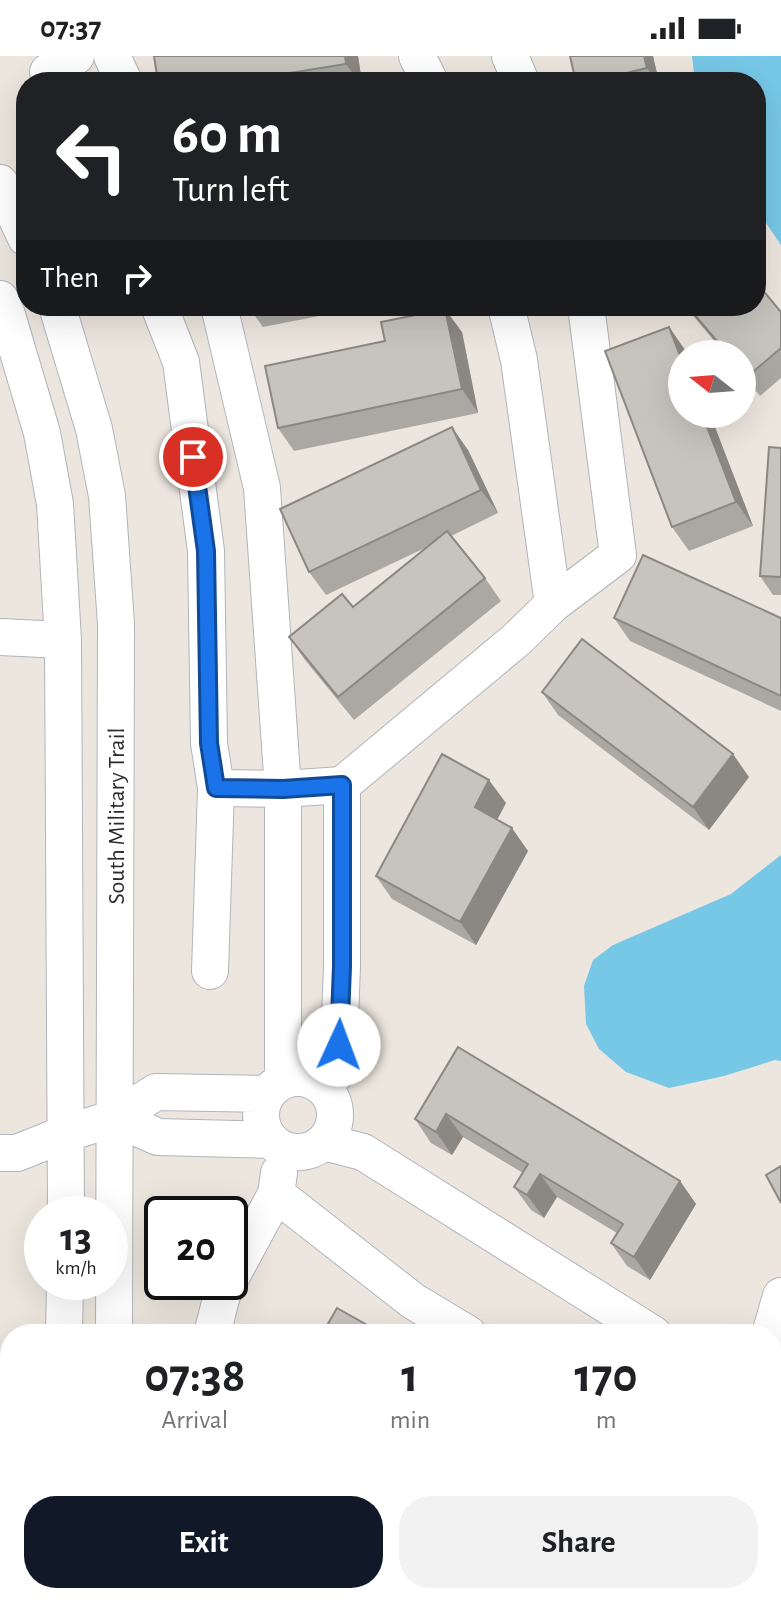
<!DOCTYPE html>
<html lang="en">
<head>
<meta charset="utf-8">
<style>
  :root { --surface:#fff; --page:#f2f2f2; --text:#202124; --muted:#757577; --accent:#111827 }
  body { margin:0; font-family:"Alegreya Sans",sans-serif; background:var(--page); color:var(--text); height:100vh; display:flex; flex-direction:column; font-size:30px; white-space:nowrap }
  * { box-sizing:border-box; margin:0 }
  p { font-size:26px; color:var(--muted) }
  .icon { flex:none; width:44px; height:44px; fill:none; stroke:currentColor; stroke-width:2; stroke-linecap:round; stroke-linejoin:round }
  .map { position:relative; flex:1; overflow:hidden }
  .panel { position:absolute; left:0px; top:1268px; width:782px; height:280px; display:flex; flex-direction:column; background:var(--surface); border-radius:32px 32px 0 0; box-shadow:0 8px 32px #0002 }
  .panel>* { flex:none }
  .top-card { position:absolute; left:16px; top:16px; width:750px; height:244px; border-radius:32px; box-shadow:0 8px 32px #0002; background:#202124; color:#fff; overflow:hidden }
  .needle { width:52px; rotate:287deg }
  .buttons { position:absolute; left:668px; top:284px; display:grid; gap:16px }
  .buttons a { display:grid; place-items:center; width:88px; height:88px; border-radius:50%; background:var(--surface); box-shadow:0 8px 32px #0002; font-size:40px }
  .speed { position:absolute; left:24px; top:1140px; display:flex; gap:16px; font-size:40px; font-weight:700; text-align:center }
  .speed>* { display:grid; place-content:center; width:104px; height:104px; border-radius:50%; background:var(--surface); box-shadow:0 8px 32px #0002; line-height:1 }
  .speed small { font-size:20px; font-weight:400 }
  .speed .limit { border:4px solid #111; border-radius:12px; background:#fff; color:#111 }
  .pin { position:absolute; display:grid; place-items:center; width:68px; height:68px; color:#fff; margin:-34px; border:4px solid #fff; border-radius:50%; box-shadow:0 2px 8px #0007 }
  .me { position:absolute; width:88px; margin:-44px; rotate:2deg; stroke-linejoin:round; filter:drop-shadow(0 0 6px #0008) }
  .turn { display:flex; align-items:center; gap:28px; height:168px; padding:0 24px; font-size:36px }
  .turn .icon { width:104px; height:104px; stroke-width:2.5 }
  .turn b { display:block; font-size:56px; line-height:68px }
  .then { display:flex; align-items:center; height:76px; padding:0 24px; background:#0003; gap:16px; font-size:30px }
  .eta { display:flex; justify-content:space-evenly; align-items:center; height:136px; text-align:center }
  .eta b { font-size:48px; font-weight:700; line-height:56px }
  .primary-button { display:flex; gap:16px; margin-top:auto; padding:16px 24px }
  .primary-button a { flex:1; height:92px; border-radius:32px; background:var(--accent); color:#fff; font-size:32px; font-weight:700; line-height:92px; text-align:center }
  .primary-button a+a { background:var(--page); color:var(--text) }
  .status { display:flex; justify-content:space-between; align-items:center; height:56px; padding:0 40px; background:var(--surface); direction:ltr }
  .status svg { height:22px; fill:currentColor }
  .map>svg:first-child { display:block }
</style>
</head>
<body>
<div class="status"><b>07:37</b><svg viewBox="0 0 49 12"><path d="M0 12V9h3v3zM5 12V6h3v6zM10 12V3h3v9zM15 12V0h3v12zM26 1h20v11H26zM47 4h2v5h-2z"/></svg></div>
<div class="map">
<svg width="781" height="1548" viewBox="0 0 781 1548">
  <rect width="100%" height="100%" fill="#ece6de"/>
  <path fill="#77c8e7" d="M692,0H781V189L756,152V26H695Z
    M781,799V1005L775,1004L724,1020L669,1032L626,1016L599,993L586,968L584,930L593,904L613,889L731,838Z"/>
  <g fill="none" stroke-linecap="round" stroke-linejoin="round">
    <defs>
      <path id="minor" d="M112,0L124,26
        M417,0L430,26
        M510,0L521,26
        M54,26L48,16L76,0
        M0,127L26,182
        M0,243L7,259L42,377L55,448L63,584L66,1158
        M57,250L94,373L107,440L116,568L114,1278
        M159,250L181,306L206,495L209,687L216,732L283,733V1025
        M219,250L262,432L283,733L342,729
        M553,548L618,499L586,250
        M0,581L63,584
        M210,915L216,732
        M261 1059a37 37 0 1 1 74 0a37 37 0 1 1-74 0Z
        M323,1031L338,1015L342,910V729L516,584L553,548L519,304L506,250
        M115,1062L158,1081L271,1084
        M324,1086L363,1096L653,1278
        M0,1097H17L67,1077L115,1062L156,1036L267,1038
        M276,1138L413,1245L468,1278
        M230,1223L276,1138L279,1117
        M64,1278L65,1226
        M212,1278L222,1239L229,1226
        M770,1278L781,1240
        M61,1538V1548
        M112,1538V1548
        M208,1548V1538
        M625,1548L628,1538
        M694,1548L697,1538"/>
    </defs>
    <use href="#minor" stroke="#b1b4bd" stroke-width="38"/>
    <use href="#minor" stroke="#fff" stroke-width="36"/>
  </g>
  <path fill="#aba8a3" d="M154,0H358L362,26H158Z
    M653,0L659,26H576Z
    M248,250H370L263,271Z
    M685,250H756L781,256V322L760,340L742,318V298H725Z
    M669,271L685,294L753,470L689,495L672,471Z
    M462,276L478,357L294,395L278,372Z
    M781,392V539H773L760,520Z
    M468,394L498,457L451,480L485,522L501,545L354,664L305,604L289,581L353,551L427,491L326,539L309,516Z
    M614,562H781V655L630,585Z
    M542,636L749,721L709,774L558,659Z
    M506,747L497,764L528,795L476,889L392,843L376,820Z
    M458,991L680,1125L696,1148L650,1224L627,1210L611,1187L617,1177L557,1141L544,1162L531,1154L514,1131L523,1117L463,1081L452,1099L431,1087L415,1063Z
    M781,1349V1465L772,1463V1379Z"/>
  <path fill="#8b8884" d="M345,0H358L362,26H359L346,8Z
    M644,0H653L659,26H657L647,12Z
    M445,253L462,276L478,357L462,333Z
    M669,271L685,294L687,298H682V305Z
    M702,358H710L753,470L736,446Z
    M452,371L468,394L498,457L481,434Z
    M733,698L749,721L709,774L693,751Z
    M489,724L506,747L491,775L475,751Z
    M512,772L528,795L476,889L460,866Z
    M446,1058L463,1081L452,1099L436,1076Z
    M540,1118L557,1141L544,1162L527,1139Z
    M680,1125L696,1148L650,1224L634,1201Z
    M319,1538H336V1548H319Z
    M541,1538H565L562,1548H538Z"/>
  <path fill="#c7c3bd" stroke="#8b8884" stroke-width="2" d="M154,0H345L346,8L233,26H158Z
    M570,0H644L647,12L588,26H576Z
    M756,226L781,256V292L747,321L742,315V298H728L687,250H756Z
    M445,253L462,333L278,372L265,310L385,285L381,266Z
    M669,271L682,305V358H702L736,446L672,471L605,295Z
    M452,371L481,434L309,516L280,453Z
    M769,391L781,392V521L760,520Z
    M447,475L485,522L338,641L289,581L342,538L353,551Z
    M643,499L781,562V640L614,562Z
    M582,583L733,698L693,751L542,636Z
    M442,698L489,724L475,751L512,772L460,866L376,820Z
    M458,991L680,1125L634,1201L611,1187L623,1168L540,1118L527,1139L514,1131L528,1108L446,1058L436,1076L415,1063Z
    M781,1110V1147L766,1119Z
    M337,1252L383,1278H322Z
    M781,1349V1447L772,1444V1379Z
    M772,1469L781,1472V1548H730L734,1538H772Z
    M254,1538H319V1548H254Z
    M471,1538H541L538,1548H467Z"/>
  <g fill="none" stroke-linecap="round" stroke-linejoin="round">
    <defs>
      <path id="route" d="M193,401L206,495L209,687L216,732L283,733L342,729V910L339,989"/>
    </defs>
    <use href="#route" stroke="#114b97" stroke-width="20"/>
    <use href="#route" stroke="#1a73e8" stroke-width="14"/>
  </g>
  <g text-anchor="middle" stroke-width="7" stroke-linejoin="round" paint-order="stroke">
    <g font-size="24" fill="#2b2b2b" stroke="#fff">
      <text transform="translate(116 760) rotate(-90)" y="8">South Military Trail</text>
    </g>
  </g>
</svg>
<div class="buttons">
<a><svg class="needle" viewBox="-14 -14 28 28"><path d="M0-13l5 13h-10z" fill="#e53935"/><path d="M0 13l5-13h-10z" fill="#757577"/></svg></a>
</div>
<div class="speed"><div>13<small>km/h</small></div><div class="limit">20</div></div>
<div class="pin" style="left:193px;top:401px;background:#d93025"><svg class="icon" aria-label="arrive" viewBox="0 0 24 24"><path d="M6 21V4h12l-3 4 3 4H6"/></svg></div>
<svg class="me" style="left:339px;top:989px" viewBox="-20 -20 40 40"><circle r="19" fill="#fff"/><path d="M0-13L10 11 0 6-10 11z" fill="#1a73e8"/></svg>
<div class="top-card">
<div class="turn"><svg class="icon" aria-label="left" viewBox="0 0 24 24"><path d="M17 20v-9H6M10 6l-5 5 5 5"/></svg><div><b>60 m</b>Turn left</div></div>
<div class="then">Then<svg class="icon" aria-label="right" viewBox="0 0 24 24"><path d="M7 20v-9h11M14 6l5 5-5 5"/></svg></div>
</div>
<section class="panel">
<div class="eta">
<div><b>07:38</b><p>Arrival</p></div>
<div><b>1</b><p>min</p></div>
<div><b>170</b><p>m</p></div>
</div>
<div class="primary-button"><a>Exit</a><a>Share</a></div>
</section>
</div>
</body>
</html>
